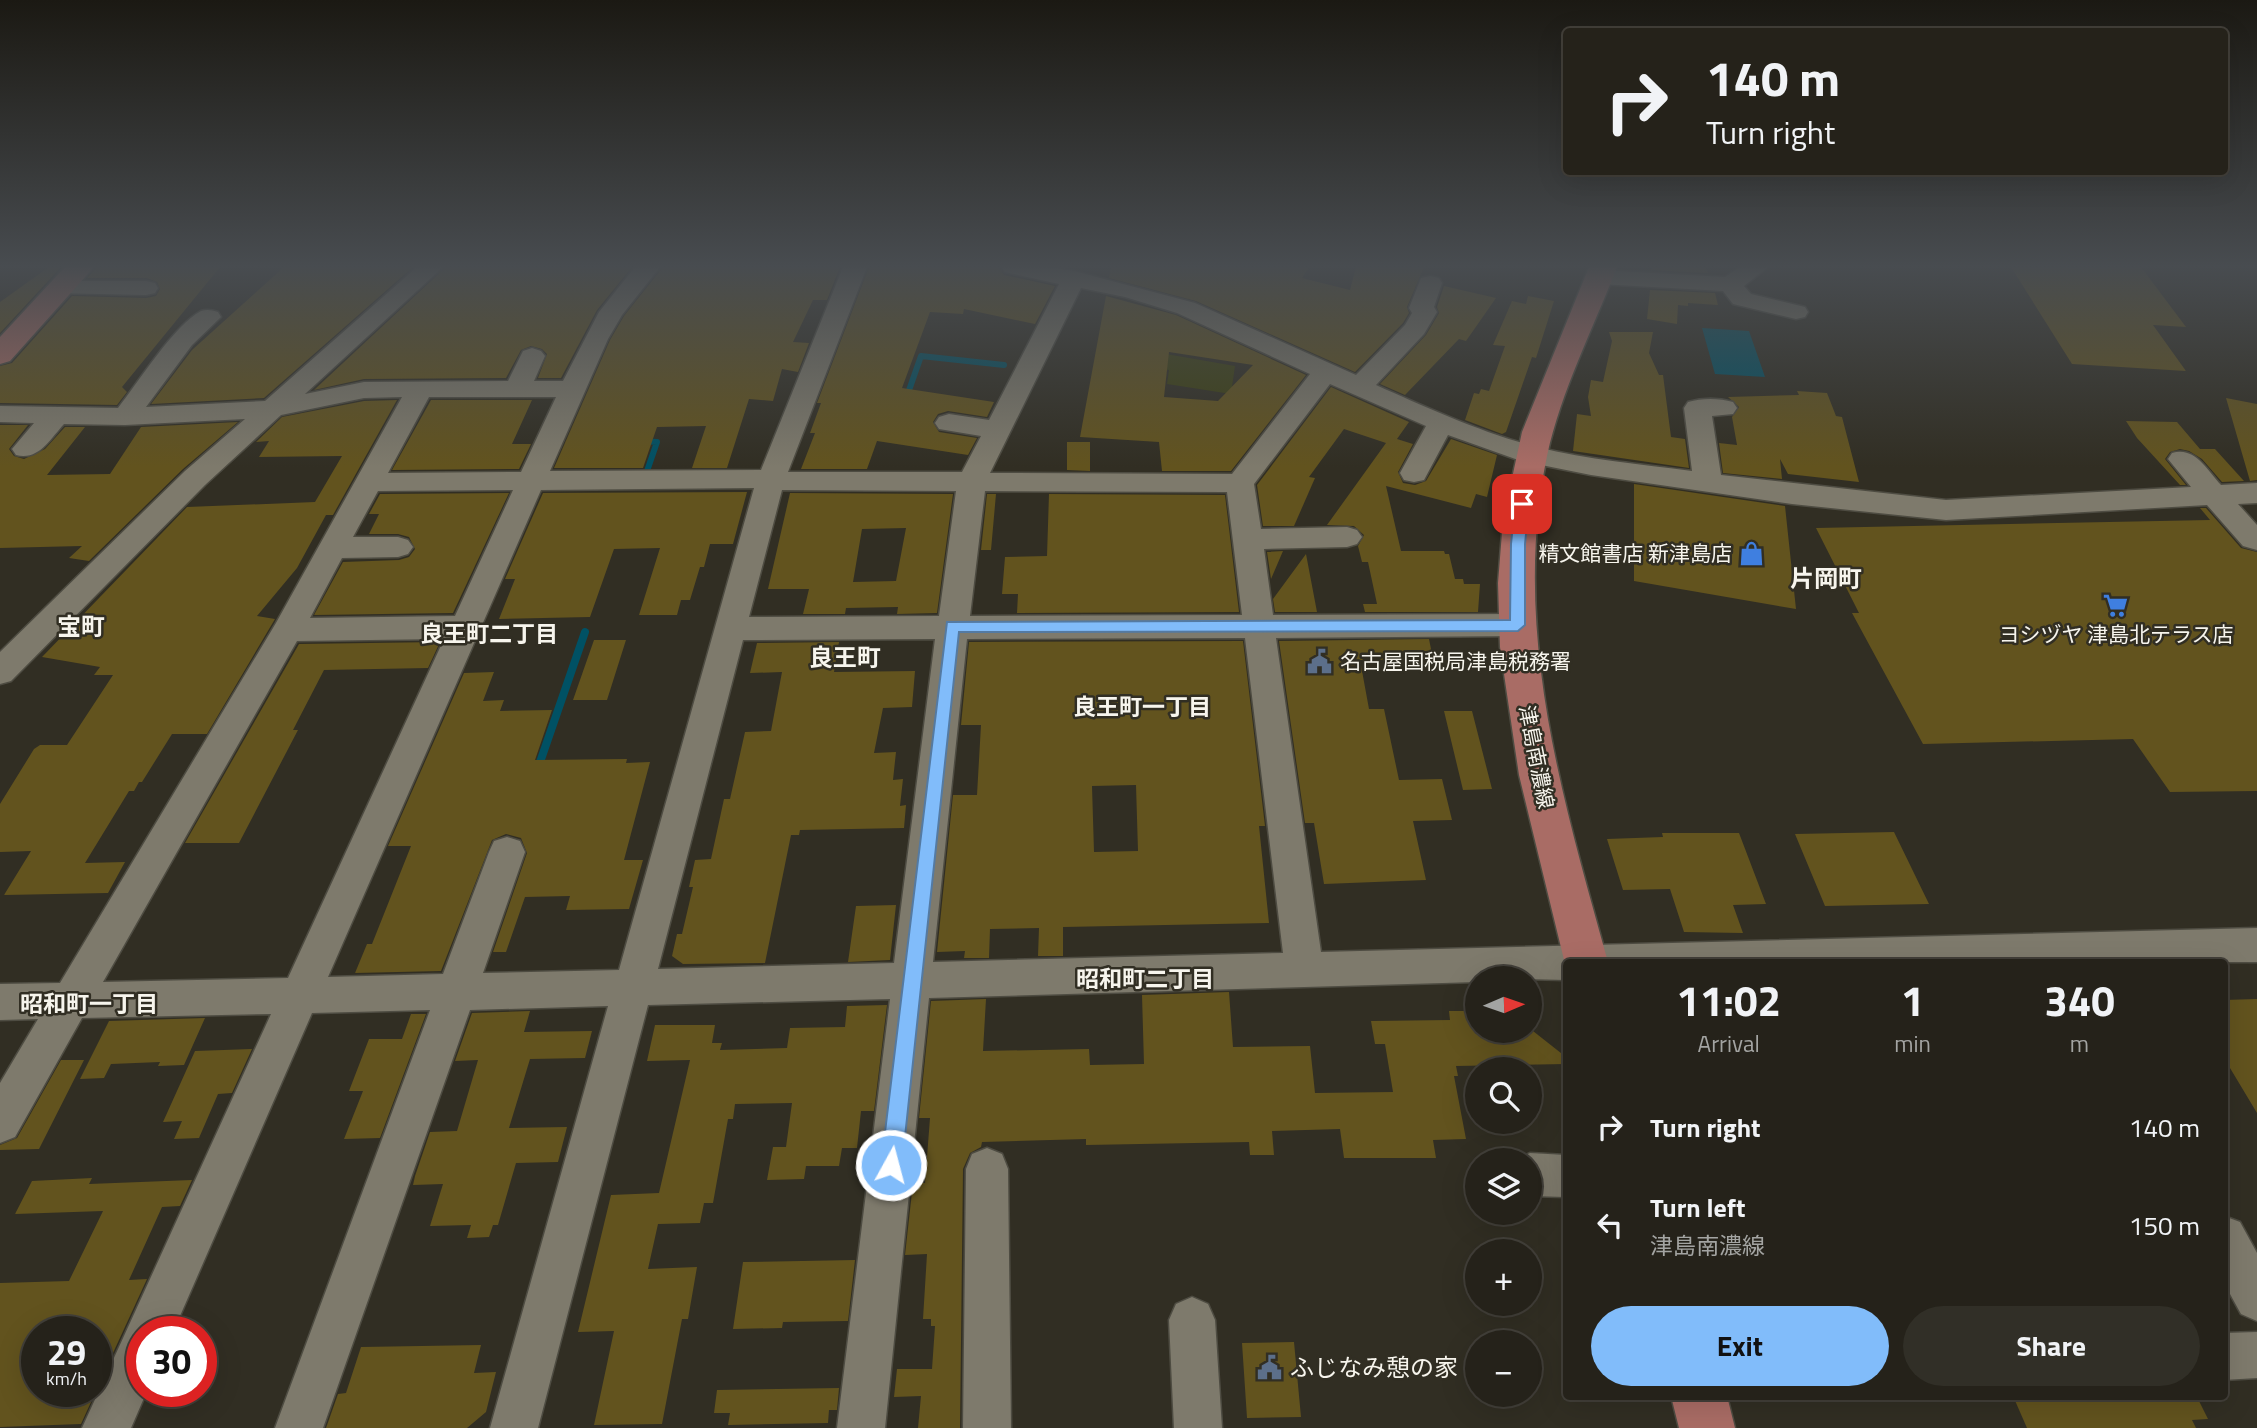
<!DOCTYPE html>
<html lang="en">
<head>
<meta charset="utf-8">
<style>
  :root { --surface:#25221a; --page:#312f27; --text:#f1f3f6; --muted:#a3a4a2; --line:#423f39; --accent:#81bcfa }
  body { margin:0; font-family:"Titillium Web","Noto Sans JP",sans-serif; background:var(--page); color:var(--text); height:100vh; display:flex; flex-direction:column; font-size:26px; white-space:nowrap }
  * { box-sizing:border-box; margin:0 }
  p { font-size:23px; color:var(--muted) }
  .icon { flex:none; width:38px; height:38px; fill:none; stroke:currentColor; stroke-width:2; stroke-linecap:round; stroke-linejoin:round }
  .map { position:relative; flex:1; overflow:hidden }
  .sheet { position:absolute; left:1563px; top:959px; width:665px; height:441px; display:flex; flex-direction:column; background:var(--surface); border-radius:7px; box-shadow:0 7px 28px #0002,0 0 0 2px var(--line) }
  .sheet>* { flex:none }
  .hud { position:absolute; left:1563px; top:28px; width:665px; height:147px; border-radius:7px; box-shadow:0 7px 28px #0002,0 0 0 2px var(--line); background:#25221a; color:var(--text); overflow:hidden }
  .needle { width:46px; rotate:88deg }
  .tools { position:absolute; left:1465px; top:966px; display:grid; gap:14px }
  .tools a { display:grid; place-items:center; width:77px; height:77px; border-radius:50%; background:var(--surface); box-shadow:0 7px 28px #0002,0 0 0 2px var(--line); font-size:35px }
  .speed { position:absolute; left:21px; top:1316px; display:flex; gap:14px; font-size:35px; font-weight:700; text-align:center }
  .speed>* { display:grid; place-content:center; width:91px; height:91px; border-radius:50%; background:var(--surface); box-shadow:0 7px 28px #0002,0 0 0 2px var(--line); line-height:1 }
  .speed small { font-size:18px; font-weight:400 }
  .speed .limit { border:10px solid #d22; background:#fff; color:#111 }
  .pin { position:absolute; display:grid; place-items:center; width:60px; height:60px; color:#fff; margin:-30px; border-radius:14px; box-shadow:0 4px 10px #0006 }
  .me { position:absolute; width:77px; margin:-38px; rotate:7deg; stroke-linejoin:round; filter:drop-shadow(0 0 5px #0008) }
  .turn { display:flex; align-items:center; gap:24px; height:147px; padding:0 28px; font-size:32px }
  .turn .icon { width:91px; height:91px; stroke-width:2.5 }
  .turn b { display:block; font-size:49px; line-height:60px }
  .eta { display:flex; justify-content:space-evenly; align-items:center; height:119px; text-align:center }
  .eta b { font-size:42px; font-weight:700; line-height:49px }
  .button { display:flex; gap:14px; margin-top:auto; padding:14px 28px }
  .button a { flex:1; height:80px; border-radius:42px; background:var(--accent); color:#111; font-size:28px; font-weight:700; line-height:80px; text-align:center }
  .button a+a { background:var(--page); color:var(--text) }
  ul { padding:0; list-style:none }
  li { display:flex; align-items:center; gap:21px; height:98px; padding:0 28px }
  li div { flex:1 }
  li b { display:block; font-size:26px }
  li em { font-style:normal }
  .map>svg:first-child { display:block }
</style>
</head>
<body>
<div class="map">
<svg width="2257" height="1428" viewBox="0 0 2257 1428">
  <rect width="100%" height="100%" fill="#312e23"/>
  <path fill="#3d4012" d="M1166,354L1235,366L1231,394L1167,384L1169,370L1160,369Z"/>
  <path fill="#005164" d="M1702,328L1749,331L1765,377L1715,374Z"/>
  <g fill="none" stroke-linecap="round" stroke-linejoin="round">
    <path stroke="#005164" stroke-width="6" d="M907,396L921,356L1004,365
      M641,441L657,442L646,474"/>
    <path stroke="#005164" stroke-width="8" d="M538,768L585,632"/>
  </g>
  <path fill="#62531e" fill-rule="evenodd" d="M49,267H61L0,333V302Z
    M97,267H220L122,387L127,392L117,405L0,403V366L12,363L72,296L146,298L156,296L160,289L157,282L147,278H87Z
    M284,267H413L264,398L151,404L192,350Z
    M446,267H632L597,310L561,378H538L547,354L542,349L531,346L521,350L506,378L364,379L314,390Z
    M663,267H840L827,300H813L793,342L809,343L798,372L782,369L773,401L749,399L727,468H692L706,426L657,427L643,468H554L610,340L624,316Z
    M869,267H998L1004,275L1055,286L1035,324L964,309L963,314L930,312L902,388L994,402L987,417L948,411L938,414L933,422L939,432L977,438L968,455L877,441L867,469H801L815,433H810L821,403H817Z
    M1111,267H1309L1302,278L1350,290L1356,267H1424L1407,307L1409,313L1403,323L1355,372L1196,301L1109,278Z
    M1652,267H1705L1708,273L1651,270Z
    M2011,267H2141L2186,327L2153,325L2186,371L2072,364Z
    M1444,286L1496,298L1466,341L1459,339L1405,395L1380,384L1426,335L1439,313L1437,307Z
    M1650,290L1715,293L1718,305L1688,303V306L1678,305L1677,324L1647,319Z
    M1106,296L1176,315L1306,375L1231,471H1162L1159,442L1080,437ZM1169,352L1253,365L1218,401L1164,397Z
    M1528,296L1554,301L1536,358L1532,357L1506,432L1502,434L1465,420L1474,393L1479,394L1481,389L1489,391L1505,346L1493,345L1512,301L1526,304Z
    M1609,332H1653L1649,353L1659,375H1663L1671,437L1685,439L1689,468L1573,451L1577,414L1591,416L1588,397L1591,380L1603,382L1612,341Z
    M1331,387L1409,422L1397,439L1413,444L1398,472L1403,483L1415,485L1426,481L1451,439L1497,455L1487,497L1476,494L1471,508L1386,486L1401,551H1444L1445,554H1449L1455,579H1463L1464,584H1480L1478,612H1365L1363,604H1377L1368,562H1362L1358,546L1364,535L1354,526L1327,525L1386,443L1344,429L1309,477L1315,478L1294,526H1263L1257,485Z
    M1797,391L1827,393L1836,416L1842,417L1859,482L1788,474L1780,459L1782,479L1723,473L1719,443L1737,445L1732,417L1739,407L1728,397L1799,395Z
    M2226,398L2257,404V480L2250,481Z
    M397,400L333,515H326L297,568L257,616L275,619L207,734H172L142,782H139L134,791H129L85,863L125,862L108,893L4,895L31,851L0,852V804L34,749L40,745H67L113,675H94L100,667L42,657L187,507L315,502L342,456L259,457L269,441L256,442L282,417L364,401Z
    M431,400H532L512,444H531L519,469L392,470Z
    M2126,421L2177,422L2200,449H2215L2244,481L2222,482L2202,459L2189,451L2180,449L2170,452L2165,459L2186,485H2180L2137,438Z
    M238,422L183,469L89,561L69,558L82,546L0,548V425H28L9,449L14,456L24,459L45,449L65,427H85L47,475L110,474L141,427Z
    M1067,442H1090V471L1067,470Z
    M1634,484L1785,506L1796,609L1634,581Z
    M747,492L733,544H710L704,567H700L690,600H681L677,615H639L660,548L614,549L590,617L499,619L515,579H505L543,493Z
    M509,493L453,613L314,615L343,562L399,560L409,557L415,549L409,537L398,534H369L379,514H369L380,494Z
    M790,493L953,494L937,613L897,614L898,607L846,608L845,614H803L809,589H768ZM906,528L896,581L853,582L862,529Z
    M987,494H996L991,550H981Z
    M1049,494L1225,495L1239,612L1017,613L1018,594H1002L1005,557L1047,556Z
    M2200,508H2206L2241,548L2257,552V791L2170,792L2133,739L1923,744L1852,613H1859L1816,528L2210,520Z
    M1283,551L1271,579L1267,552Z
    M1306,554L1317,612H1275L1273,599Z
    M1429,639L1433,659L1360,660L1369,709H1384L1399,780L1442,779L1452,820L1413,821L1426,880L1324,884L1314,823H1305L1279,641Z
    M594,640H626L607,700H573Z
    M1243,641L1265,826H1259L1269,923L1063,927V956H1038L1039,928L990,929L989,958H964L965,951L937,952L953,795H977L981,725H961L969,642ZM1136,785L1138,851L1094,852L1092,786Z
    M440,642L428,668L324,670L293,730H298L239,843H185L299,644Z
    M839,642L834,672L915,671L912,707L883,708L874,753L896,752L893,780L903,779L900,806L906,805L904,828L800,830L799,835H791L765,963L683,964L672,956L677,934H682L693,887H689L695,860L711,859L724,799H730L745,732L771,731L782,672L750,673L757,643Z
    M494,672L483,701L504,700L500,711L552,710L535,760L627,759L626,763L650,762L624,860H643L629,909L566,910L570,896L525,897L506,952H493L527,853L521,838L506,834L492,840L441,971L355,973L367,944H372L411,846H388L464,673Z
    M1444,711H1472L1492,789L1463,790Z
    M1894,832L1929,904L1825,906L1795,834Z
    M1662,833H1739L1766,904L1733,905L1743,933L1684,932L1670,889L1623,890L1607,839L1663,837Z
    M896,905L890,960L848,962L856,906Z
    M1229,992L1233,1047L1310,1046L1315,1093L1393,1092L1385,1044H1375L1371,1021L1450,1020L1449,1011H1477V1031H1533L1566,1057V1064L1456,1066L1458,1076H1454L1466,1139L1433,1140L1436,1158H1344L1340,1129L1272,1131L1274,1155H1250L1249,1142L1086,1145V1139L982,1142L981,1147L970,1153L963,1169L960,1428H918L921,1396L894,1397L897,1369H932L935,1326H931V1319H923L927,1254L905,1255L913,1183H925L930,1118H919L931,1001L986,999L983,1051L1089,1049L1090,1065L1144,1064L1142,995Z
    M2257,999V1113L2224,1058V1000Z
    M887,1005L874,1111H861L857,1148H842L839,1166H806L804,1179L767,1180L773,1147H786L792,1103L735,1104L733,1119H728L713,1203H704L700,1223L658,1224L648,1269L697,1267L688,1319H682L662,1424L594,1425L614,1331L578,1332L611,1195L659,1193L690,1060L647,1061L655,1025H715L712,1043H722L720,1050L787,1048L790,1028L845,1027L847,1006Z
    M530,1011L524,1032L592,1031L585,1058L530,1059L509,1128L567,1127L558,1162L516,1163L498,1225H493L489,1237L467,1238L471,1225L430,1226L443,1184L413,1185L415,1176L430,1132L457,1131L478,1060L455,1061L472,1013Z
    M411,1014H426L380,1138L344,1139L363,1091H349L369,1039H402Z
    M205,1018L184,1065L158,1066L160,1062L111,1064L104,1078L80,1079L109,1021Z
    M252,1049L232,1093L218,1094L199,1138L174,1139L182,1121L163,1122L195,1051Z
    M61,1060H84L39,1149L0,1150V1145L17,1138Z
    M92,1178L89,1184L192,1180L180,1206L162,1207L129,1280L147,1279L96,1390V1332H37V1391H96L81,1424L0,1427V1283L69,1281L103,1211L15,1214L32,1181Z
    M855,1260L848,1321L783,1322L782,1328L733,1329L743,1262Z
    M1294,1342L1301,1417L1247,1418L1242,1343Z
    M481,1345L474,1373L496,1372L486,1412L467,1428H326L338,1394L346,1393L361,1347Z
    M839,1388L837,1410H829L828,1423L728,1425L730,1413H714L717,1390Z
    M2013,1396L2197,1397L2208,1419L2192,1420L2196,1428H2027Z"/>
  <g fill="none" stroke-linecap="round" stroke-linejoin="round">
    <defs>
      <path id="minor" d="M417,267H443L305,394L364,382L508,381L523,351L532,348L541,351L545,356L534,381H563L599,312L635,267H660L622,315L608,339L550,471L761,470L843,267H867L788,472H962L981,436L939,429L935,423L939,417L949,414L989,420L1059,284L1005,272L1001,267H1048L1074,271L1195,303L1356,375L1405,325L1412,313L1409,308L1421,278L1430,276L1439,278L1442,283L1434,307L1437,312L1424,334L1376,385C1425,407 1485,434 1537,447C1588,460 1641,464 1692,471L1684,408L1688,402C1702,398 1719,398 1733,402L1737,408L1733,414L1712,416L1721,475L1946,500L2191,487L2168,459L2172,453C2195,446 2207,470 2221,485L2257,483V503L2238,504L2257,525V550L2243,546L2207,505L1946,520L1792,504L1591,475L1521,461L1448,435L1424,480L1414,482L1404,480L1400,473L1426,426L1330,384L1254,484L1261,529L1347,527L1357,530L1362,537L1357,544L1347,547L1264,549L1273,615L1518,614L1529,617L1534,625L1529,633L1518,636L1276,638L1321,952L2257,928V962H1566V980L1477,978V982L929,998L885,1428H837L890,999L648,1005L538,1428H490L608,1006L470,1010L323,1428H275L430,1010L312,1013L173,1332H142V1391H147L131,1428H82L271,1014L82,1018L15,1137L0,1143V1083L38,1019L0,1020V984L60,983L276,623L402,397L364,398L281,415L205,485L11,681L0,684V652L185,471L245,419L125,425L64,424C50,439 39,461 16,455L12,449L34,423L0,422V406L118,408C137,384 175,324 201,311C207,309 212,310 218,312L221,317L192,345L146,407L265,401ZM1081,288L1125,297L1177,313L1310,374L1232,474L990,473ZM429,397H556L521,472L388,473ZM754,488L619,970L483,973L525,852L520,841L507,837L494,841L489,852L443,974L328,977L541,490ZM513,490L455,616L310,618L342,558L398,557L408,554L413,547L408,540L398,537H353L378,491ZM782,490L956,491L939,616L749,617ZM985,491L1227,492L1242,615L970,616ZM1245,638L1283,953L933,962L967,639ZM444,639L288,978L103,982L297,641ZM935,639L894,963L658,969L743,640Z
        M1740,267H1768L1744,286L1751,294L1805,307L1808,312L1805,317L1796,319L1733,304L1723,291L1599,284L1591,282L1587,277L1591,272L1599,270L1725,277Z
        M61,281H146L155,283L158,288L155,293L146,295L52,293L49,288L52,283Z
        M987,1148L1002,1154L1008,1169L1011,1428H963L966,1169L972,1154Z
        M1530,1153L1566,1155V1197L1530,1196V1160H1515Z
        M2224,1216L2240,1222L2257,1253V1321L2241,1314L2224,1283Z
        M1192,1297L1208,1304L1215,1320L1222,1428H1174L1169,1320L1176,1304Z
        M2257,1332V1378L2224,1380V1333Z"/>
      <path id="major" d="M65,267H94L10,361L0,364V337Z
        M1589,267H1617C1593,329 1561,391 1547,456C1511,628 1562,797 1608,962H1566V968L1519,775L1500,647L1498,583L1503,520L1522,432Z
        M1671,1396H1727L1735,1428H1679Z"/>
    </defs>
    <use href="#minor" stroke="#4e4c42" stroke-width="3"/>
    <use href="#major" stroke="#4e4c42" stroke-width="3"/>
    <use href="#minor" fill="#7e7a6c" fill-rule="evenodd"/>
    <use href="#major" fill="#a96c65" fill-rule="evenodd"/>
  </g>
  <linearGradient id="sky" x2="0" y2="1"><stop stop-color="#1b1913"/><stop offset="0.57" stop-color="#484c50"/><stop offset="1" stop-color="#484c50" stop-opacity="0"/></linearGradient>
  <rect width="2257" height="467" fill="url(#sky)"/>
  <path fill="#81bcfa" stroke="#547aa2" stroke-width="2" d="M1522,500L1529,504L1525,544V625L1518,631L959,632L902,1165L899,1172L891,1175L884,1172L881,1165L947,622L1510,620L1511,544L1515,504Z"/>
  <defs>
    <symbol id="shop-bare" viewBox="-9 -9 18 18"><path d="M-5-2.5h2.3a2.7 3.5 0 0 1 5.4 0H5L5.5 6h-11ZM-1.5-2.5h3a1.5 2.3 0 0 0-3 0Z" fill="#3f7fe0" stroke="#312e23" stroke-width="2.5" paint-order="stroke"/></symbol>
    <symbol id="supermarket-bare" viewBox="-9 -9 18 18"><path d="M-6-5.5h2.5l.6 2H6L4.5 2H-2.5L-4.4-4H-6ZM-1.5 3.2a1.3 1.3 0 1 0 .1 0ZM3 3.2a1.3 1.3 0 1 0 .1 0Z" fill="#3f7fe0" stroke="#312e23" stroke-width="2.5" paint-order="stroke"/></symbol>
    <symbol id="civic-bare" viewBox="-9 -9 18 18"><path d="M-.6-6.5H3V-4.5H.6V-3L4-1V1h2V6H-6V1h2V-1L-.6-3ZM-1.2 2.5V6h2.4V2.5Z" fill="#5c6f8a" stroke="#312e23" stroke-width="2.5" paint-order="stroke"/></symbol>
  </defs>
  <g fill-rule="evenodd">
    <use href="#shop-bare" x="1734" y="536" width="35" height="35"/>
    <use href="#supermarket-bare" x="2098" y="588" width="35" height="35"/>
    <use href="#civic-bare" x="1302" y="644" width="35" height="35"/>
    <use href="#civic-bare" x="1252" y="1350" width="35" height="35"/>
  </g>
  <g text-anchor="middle" stroke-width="5" stroke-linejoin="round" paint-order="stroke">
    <g font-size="21" fill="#f7f5ed" stroke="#312e23" text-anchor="end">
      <text x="1732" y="561">精文館書店 新津島店</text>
      <text x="2116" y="642" text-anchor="middle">ヨシヅヤ 津島北テラス店</text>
      <text x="1340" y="669" text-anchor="start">名古屋国税局津島税務署</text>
    </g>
    <g font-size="21" fill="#f7f5ed" stroke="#312e23">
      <text transform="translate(1536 757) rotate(79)" y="7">津島南濃線</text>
    </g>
    <g font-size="23" font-weight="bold" fill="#f7f5ed" stroke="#312e23">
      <text x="489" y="642">良王町二丁目</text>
      <text x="1142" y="715">良王町一丁目</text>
      <text x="1145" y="987">昭和町二丁目</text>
      <text x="89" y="1012">昭和町一丁目</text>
    </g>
    <g font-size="24" font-weight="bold" fill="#f7f5ed" stroke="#312e23">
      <text x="1826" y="587">片岡町</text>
      <text x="81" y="635">宝町</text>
      <text x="845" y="666">良王町</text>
    </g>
    <g font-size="24" fill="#f7f5ed" stroke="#312e23" text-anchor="start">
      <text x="1290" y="1376">ふじなみ憩の家</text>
    </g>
  </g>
</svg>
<div class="tools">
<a><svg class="needle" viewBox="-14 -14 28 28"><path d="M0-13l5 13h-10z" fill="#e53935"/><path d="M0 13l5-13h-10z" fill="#a3a4a2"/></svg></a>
<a><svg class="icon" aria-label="search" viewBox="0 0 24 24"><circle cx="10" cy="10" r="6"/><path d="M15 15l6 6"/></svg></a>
<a><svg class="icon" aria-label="layers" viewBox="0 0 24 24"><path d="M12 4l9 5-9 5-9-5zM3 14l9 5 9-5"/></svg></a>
<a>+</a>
<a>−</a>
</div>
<div class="speed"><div>29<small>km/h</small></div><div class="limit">30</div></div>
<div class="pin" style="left:1522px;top:504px;background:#d93025"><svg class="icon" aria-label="arrive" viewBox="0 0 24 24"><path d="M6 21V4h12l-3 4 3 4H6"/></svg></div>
<svg class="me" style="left:891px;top:1165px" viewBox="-20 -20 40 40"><circle r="17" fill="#81bcfa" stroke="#fff" stroke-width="3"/><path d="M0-11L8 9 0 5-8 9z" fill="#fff"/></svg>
<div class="hud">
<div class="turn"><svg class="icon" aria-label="right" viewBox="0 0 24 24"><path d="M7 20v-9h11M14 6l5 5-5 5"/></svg><div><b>140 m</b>Turn right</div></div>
</div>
<section class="sheet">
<div class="eta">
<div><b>11:02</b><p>Arrival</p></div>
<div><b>1</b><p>min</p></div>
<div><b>340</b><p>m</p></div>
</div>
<ul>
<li><svg class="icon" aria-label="right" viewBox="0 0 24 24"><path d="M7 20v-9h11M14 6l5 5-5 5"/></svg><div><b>Turn right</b></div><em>140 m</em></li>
<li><svg class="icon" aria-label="left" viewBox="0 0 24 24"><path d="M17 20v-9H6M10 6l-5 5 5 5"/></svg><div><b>Turn left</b><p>津島南濃線</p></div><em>150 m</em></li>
</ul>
<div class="button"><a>Exit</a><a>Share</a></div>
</section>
</div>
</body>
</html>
